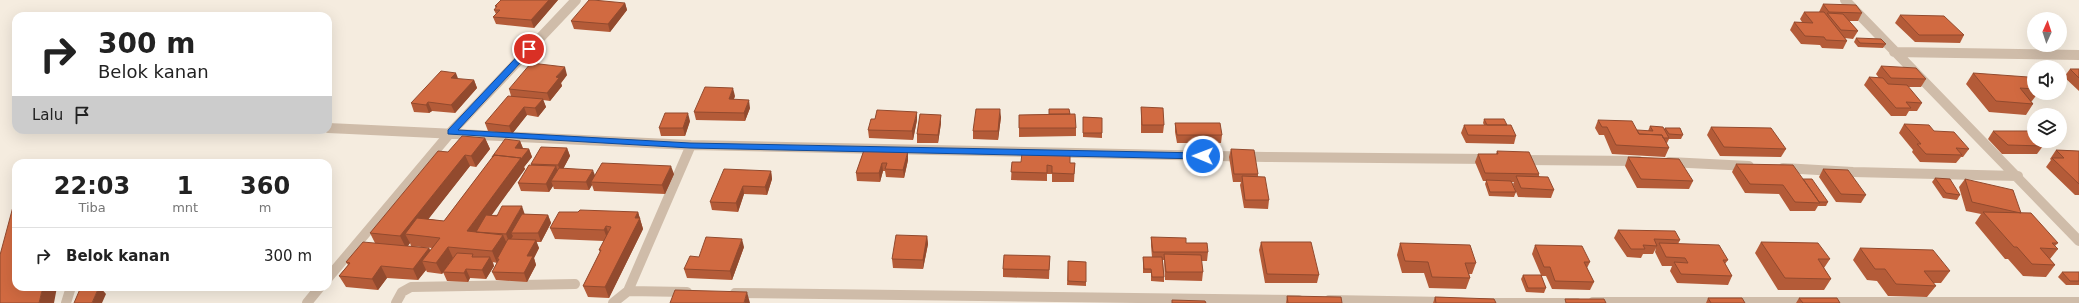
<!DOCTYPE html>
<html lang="id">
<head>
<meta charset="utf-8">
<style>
  :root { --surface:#fff; --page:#f6f6f6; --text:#222; --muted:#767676; --line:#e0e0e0 }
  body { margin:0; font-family:"DejaVu Sans",sans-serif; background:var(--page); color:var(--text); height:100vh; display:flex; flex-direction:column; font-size:15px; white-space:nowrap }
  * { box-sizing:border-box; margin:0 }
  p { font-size:13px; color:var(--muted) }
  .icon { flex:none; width:22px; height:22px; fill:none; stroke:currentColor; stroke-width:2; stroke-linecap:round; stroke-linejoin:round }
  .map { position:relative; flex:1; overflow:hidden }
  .sheet { position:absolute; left:12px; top:159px; width:320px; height:132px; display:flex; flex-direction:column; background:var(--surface); border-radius:12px; box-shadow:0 4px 16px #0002 }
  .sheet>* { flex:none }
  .top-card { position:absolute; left:12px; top:12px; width:320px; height:122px; border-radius:12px; box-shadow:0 4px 16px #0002; background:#fff; color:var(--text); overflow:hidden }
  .needle { width:26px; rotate:3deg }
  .fabs { position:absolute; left:2027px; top:12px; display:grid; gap:8px }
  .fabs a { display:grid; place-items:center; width:40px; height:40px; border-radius:50%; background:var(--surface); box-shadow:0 4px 16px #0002; font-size:20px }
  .pin { position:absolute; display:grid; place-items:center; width:34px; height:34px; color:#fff; margin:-17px; border:2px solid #fff; border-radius:50%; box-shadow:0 1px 4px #0007 }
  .me { position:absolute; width:44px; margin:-22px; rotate:271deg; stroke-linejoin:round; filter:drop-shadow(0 0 3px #0008) }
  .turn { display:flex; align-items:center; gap:14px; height:84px; padding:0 20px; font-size:18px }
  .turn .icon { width:52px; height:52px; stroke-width:2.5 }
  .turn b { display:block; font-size:28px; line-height:34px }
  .then { display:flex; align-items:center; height:38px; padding:0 20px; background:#0003; gap:8px; font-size:15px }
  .eta { display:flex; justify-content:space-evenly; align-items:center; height:68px; text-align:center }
  .eta b { font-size:24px; font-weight:700; line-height:28px }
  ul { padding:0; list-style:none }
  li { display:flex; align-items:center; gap:12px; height:56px; padding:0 20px; border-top:1px solid var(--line) }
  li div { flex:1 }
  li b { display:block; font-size:15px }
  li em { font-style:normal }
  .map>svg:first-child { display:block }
</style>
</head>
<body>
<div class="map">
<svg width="2079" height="303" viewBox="0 0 2079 303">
  <rect width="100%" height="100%" fill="#f5ecdf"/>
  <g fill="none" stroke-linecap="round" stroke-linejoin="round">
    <path stroke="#cfbca9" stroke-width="10" d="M1845,0L2079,241
      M1894,52L2079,55
      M328,128L691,145L1266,157L1489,159
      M1521,160L1639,161
      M1669,162L1749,166
      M1783,168L1853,172L2018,176
      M328,278L451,132L576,0
      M628,291L687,292
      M735,293L1299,300
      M1329,300L1447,302
      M1593,302H2079
      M66,303L71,287
      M307,303L320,287
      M396,303L402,292L411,287L575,284
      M613,303L628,291L691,145
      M1483,303H1577"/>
  </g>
  <path fill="#b45b38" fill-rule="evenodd" d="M501,0H558L534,28L496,24L493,17L496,14L494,10L496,8L495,6Z
    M625,3L627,10L610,32L574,29L571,21Z
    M1823,4L1862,13L1858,21H1849L1858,31L1853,39L1845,38L1847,41L1843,49L1822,48L1820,45L1801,44L1790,30L1794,22H1802L1800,19L1804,12H1820H1819Z
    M1900,15L1964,35L1960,43L1915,42L1895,23Z
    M1856,38L1886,44L1883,48L1858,47L1854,42Z
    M1881,66L1926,79L1921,87H1908L1922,103L1917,111H1909L1906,116H1891L1864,85L1869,77L1879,78L1876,74Z
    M2070,69H2079V91L2064,77Z
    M1973,73L2034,83V93H2038L2032,101H2031L2033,104L2026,115L1989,112L1966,84Z
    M567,75L561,83L562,86L550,101L543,100L546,107L538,117L527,115L512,134L488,131L485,123L511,96L509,89Z
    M474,80L477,88L455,113L432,111L429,113L414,112L411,103Z
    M735,96L734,99L750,108L745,121L696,120L694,112Z
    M1141,107L1164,125L1163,133H1141Z
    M1070,114L1076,128V136L1019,137V115Z
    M1001,117L998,140L973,139V131Z
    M1083,117L1102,118V138L1083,137Z
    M1484,119L1507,125L1516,136L1514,144L1466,143L1461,133L1464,125H1484L1483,123Z
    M917,120L913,140L869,138L868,130Z
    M1598,120L1637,131H1648L1650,126L1664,129L1665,128L1683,135L1681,139H1669L1667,143H1666L1669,148L1665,157L1612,154L1604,135H1599L1595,128Z
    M690,121L685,136H661L659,128Z
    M941,123L938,143H917V134Z
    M1175,123L1222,135L1221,143H1177L1175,132Z
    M1904,124L1934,131L1969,149L1963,157H1961L1956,163L1920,162L1912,152L1913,150L1899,133Z
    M1711,127L1786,149L1781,157L1720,156L1707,135Z
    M1993,131L2043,146L2037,154H2002L1988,139Z
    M485,138L490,149L476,167L470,166L428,219L444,221L492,158V157L520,141L523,148L529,149L532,157L524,167L525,169L491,215L525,214L548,215L551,223L541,242H536L539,248L534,258L536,265L527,282L496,280L492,272L498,262V261L497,263L493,262L494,266L486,279L470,278L468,282L447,281L443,272L451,261L442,274L427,272L426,270L418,280L387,278L378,290L346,287L339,276L348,265L346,262L375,243L370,233L448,152ZM410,243L411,246L432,248L430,250L429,248L408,246Z
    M567,148L570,156L563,169L595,175L674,174L665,194L594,191L592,185L589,190L554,189L553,186L549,192L521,191L518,183L531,165V164Z
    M1231,149L1258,174V177L1269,200L1268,209L1244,208L1240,185L1241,182H1233L1229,157Z
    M864,150L908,160L904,178L886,177L885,171H883L880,182L857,181L856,173Z
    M2056,150L2079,151V195H2075L2046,167L2051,160L2050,159Z
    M1497,151L1539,174V176L1554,190L1551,198L1518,197L1513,184L1514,182H1512L1516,192L1514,197L1489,196L1485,184L1486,181H1483L1475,162L1478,154H1496Z
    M1628,157L1693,181L1689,189L1637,188L1625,166Z
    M1012,162L1075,163L1074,182H1052V174H1047V181L1011,180Z
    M1736,164L1803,179L1828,202L1826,206H1818L1815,211H1790L1779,194L1745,193L1732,172Z
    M1823,169L1866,195L1861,203L1836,202L1819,177Z
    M771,171L772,179L767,195L744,194L738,212L712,210L710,202Z
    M1935,178L1960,195L1957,200L1943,198L1932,182Z
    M1965,179L2021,213L2058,243L2055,246L2058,249L2050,259L2055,265L2046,277L2023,276L2008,259H2005L1975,223L1981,214L1966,211L1959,187Z
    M578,212H638L643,229L609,298L588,297L583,286L600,252L599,250L604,241L555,239L550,228Z
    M1618,230L1680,240L1678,244L1728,260L1725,264L1732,276L1728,285L1677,283L1670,271L1672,266H1662L1655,252L1656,248L1653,254H1643L1641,258L1627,257L1614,238Z
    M927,236L928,244L923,269L893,268L892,259Z
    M1151,237L1186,243L1208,252L1207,261H1201L1203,272L1202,281L1165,280L1164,260H1163L1164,277V282L1151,281V273H1143V257H1152L1151,246Z
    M1261,242L1319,275L1317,283H1265L1259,250Z
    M1761,242L1830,259L1824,268L1831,279L1824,290H1778L1755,253Z
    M1400,243L1476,263L1472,274H1469L1470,278L1466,289L1429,288L1424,273H1402L1397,255Z
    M1535,245L1590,262L1587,268L1594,282L1590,290L1552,289L1546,276H1541L1546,288L1544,293L1526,292L1521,279L1523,275H1541L1532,254Z
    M744,247L732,280L687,278L684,269L699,257Z
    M1860,248L1950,271L1941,283H1933L1936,286L1927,297L1888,296L1877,281L1867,280L1853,260Z
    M1050,256L1049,279L1003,277V269Z
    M1068,261L1086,262V286L1067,285Z
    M2062,272H2079V285H2066L2058,277Z
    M1287,296L1342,303H1286Z
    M1435,297L1496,303H1433Z
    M1708,298L1745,303H1706Z
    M1799,298L1840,303H1796Z"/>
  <path fill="#924a2e" d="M549,0H558L534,28L531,20Z
    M625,3L627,10L610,32L608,24Z
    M565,67L567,75L561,83L562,86L550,101L547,93L556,77Z
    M456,73L459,81L451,78Z
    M474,80L477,88L455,113L451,105Z
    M733,88L735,96L730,107L729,99Z
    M543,99L546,107L538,117L535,108Z
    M749,100L750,108L745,121L744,113Z
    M428,102L432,111L429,113L426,105Z
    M524,107L527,115L512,134L509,126Z
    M1000,109L1001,117L998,140V131Z
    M917,112V120L913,140L912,131Z
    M688,113L690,121L685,136L683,128Z
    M941,115V123L938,143V135Z
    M485,138L490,149L476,167L471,156Z
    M520,141L523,149L515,148Z
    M567,148L570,156L561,173L558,165Z
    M529,149L532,157L524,167L525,169L479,233L467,231L521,158Z
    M908,151V160L904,178L903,170Z
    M465,155L470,166L416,235L405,234L410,243L406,248L400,236Z
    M882,163L883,171L880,182L879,173Z
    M556,166L559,175L551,181L553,186L549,192L546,184Z
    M671,166L674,174L665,194L662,185Z
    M593,170L596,178L591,182L592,185L589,190L586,182Z
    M771,171L772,179L767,195L765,187Z
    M743,186L744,194L738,212L736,203Z
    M522,206L525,215L511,233L513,236L509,242L506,234Z
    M638,212L643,229L609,298L605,287Z
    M548,215L551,223L541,242L538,233Z
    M606,226L610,238L608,241L604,230Z
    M503,235L508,246L497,259L498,261L497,263L492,251Z
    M927,236L928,244L923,269V260Z
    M742,239L744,247L732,280L730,271Z
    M536,240L539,248L534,258L536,265L527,282L524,273L527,256Z
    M448,247L453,258L442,274L436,263Z
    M429,248L434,259L422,261L426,270L418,280L413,269Z
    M490,257L494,266L486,279L482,270Z
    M381,266L387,278L378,290L372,279Z
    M466,269L470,278L468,282L464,273Z
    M43,287H57L54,303H39Z
    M99,287H100L106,294L102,303H92Z
    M747,292L750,303H744Z"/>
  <path fill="#d16a41" stroke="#924a2e" d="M501,0H549L531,20L493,17L500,10H494L497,6H495Z
    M589,0H593L625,3L608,24L571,21Z
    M1823,4L1856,5L1862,13L1829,12Z
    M1804,12H1824L1847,41L1826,40L1824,37L1805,36L1794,22L1813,23Z
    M1827,13L1843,14L1858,31L1841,30Z
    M1900,15L1944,16L1964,35H1919Z
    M1856,38L1881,39L1886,44L1860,43Z
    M531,63L565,67L556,77L559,78L547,93L509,89Z
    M1881,66L1916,68L1926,79L1891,78Z
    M2070,69H2079V78Z
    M441,71L456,73L451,78L474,80L451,105L428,102L426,105L411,103Z
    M1973,73L2028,77L2034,83V89L2020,88L2033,104L1996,101Z
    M1869,77L1883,78L1888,84L1907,85L1922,103L1906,102L1911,108H1896Z
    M705,87L733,88L729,99L749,100L744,113L694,112Z
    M508,96L543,99L535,108L524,107L509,126L485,123Z
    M1141,107L1163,108L1164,125H1142Z
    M976,109H1000L998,131H973Z
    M1049,109H1069L1070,114H1049Z
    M877,110L917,112L912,131L868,130L871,119H875Z
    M665,113H688L683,128H659Z
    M920,114L941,115L938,135L917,134Z
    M1075,114L1076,128H1019V115Z
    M1083,117L1102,118V133H1083Z
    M1484,119H1504L1507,125H1487Z
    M1598,120L1632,121L1639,134L1662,135L1669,148L1616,145L1607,127H1602Z
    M1175,123H1220L1222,135H1177Z
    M1904,124L1929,125L1934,131L1954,132L1969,149L1956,148L1962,155L1926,154L1917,144H1921Z
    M1464,125H1511L1516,136L1468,135Z
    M1650,126L1663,127L1669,138H1663L1662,135L1639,134L1637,130L1653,131Z
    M1711,127L1771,128L1786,149L1724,147Z
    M1665,128H1680L1683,135L1669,134Z
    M1993,131H2028L2034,137V141H2038L2043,146L2008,145Z
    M462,136L485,138L471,156L465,155L400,236L370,233L438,151L448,152Z
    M505,139L520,141L515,148L529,149L521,159V158L494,155L493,157H492Z
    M541,147L567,148L558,165L531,164Z
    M1231,149L1254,150L1258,174H1234Z
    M864,150L908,151L903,170L885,169L887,163H882L879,173H856Z
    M2056,150L2078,151H2079V184L2052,158H2064Z
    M1497,151L1529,152L1539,174L1485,173L1478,154H1498Z
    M1022,153L1070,154V163H1075L1074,174L1052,173V166L1047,165V173L1011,172L1012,162H1021Z
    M494,155L521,158L467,231L503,235L492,251L448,247L436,263L422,261L440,238L405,234L417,218L444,221Z
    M1628,157L1679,159L1693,181L1641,179Z
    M602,163L671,166L662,185L591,182Z
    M1736,164L1793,165L1820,203L1795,202L1783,185L1750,184Z
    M529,165L556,166L546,184L518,183Z
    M559,168L593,170L586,182L551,181Z
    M724,169L771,171L765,187L743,186L736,203L710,202Z
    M1823,169L1848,170L1866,195L1841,194Z
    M1242,176L1265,177L1269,200H1245Z
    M1516,176L1548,177L1554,190L1521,188Z
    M1935,178L1950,179L1960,195L1946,193Z
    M1803,179H1812L1828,202H1819Z
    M1965,179L2013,190L2021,213L2016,212L1972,202Z
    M1486,180L1511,181L1516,192H1490Z
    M14,203H16V287H43L39,303H0V255Z
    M502,206H522L506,234L476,232L486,215L497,216Z
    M580,210L638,212L635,218H640L605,287L583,286L601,250H599L611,227L606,226L604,230L550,228L559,212H578Z
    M1983,212L2031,213L2058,243H2052L2058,249L2040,248L2055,265L2032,264L2017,247H2014Z
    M522,214L548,215L538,233H511Z
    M1618,230L1675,231L1680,240L1654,239L1657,246L1643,245L1645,249H1631Z
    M896,235L927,236L923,260L892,259Z
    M706,237L742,239L730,271L684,269L690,256L699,257Z
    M1151,237L1186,238V243H1207L1208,252H1153Z
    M508,239L536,240L527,256H533L524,273L492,272L499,259H497Z
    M363,242L429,248L413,269L381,266L372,279L339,276L350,263L346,262Z
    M1261,242H1311L1319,275L1267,274Z
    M1761,242L1818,243L1830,259H1818L1831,279L1785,278Z
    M1400,243L1470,245L1476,263H1465L1470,278L1432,277L1428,262L1405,261Z
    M1659,243L1719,245L1728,260H1723L1732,276L1681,274L1674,262L1688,263L1685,258L1666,257Z
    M1535,245L1582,246L1590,262H1584L1594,282L1555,281L1550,267H1544Z
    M1860,248L1933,250L1950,271H1924L1936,286L1896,284L1885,269H1875Z
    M457,253L473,254L472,257H490L482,270L466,269L464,273L443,272Z
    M1164,254L1201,255L1203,272H1166Z
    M1004,255L1050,256L1049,270L1003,269Z
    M1143,257H1162L1164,277H1152L1151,269H1144Z
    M1068,261L1086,262V282L1068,281Z
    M2062,272H2079V281H2070Z
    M1523,275H1541L1546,288H1528Z
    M92,287H99L92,303H74L80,289Z
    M675,290L747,292L744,303H670Z
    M1287,296L1341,297L1342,303H1288Z
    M1435,297L1494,299L1496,303H1436Z
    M1708,298H1742L1745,303H1711Z
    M1799,298H1837L1840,303H1803Z
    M1565,299H1604L1606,303H1566Z
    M1172,300L1205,301L1206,303H1172Z"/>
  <path fill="#1a73e8" stroke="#114b97" d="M526,47L533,49L458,130L690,143L1203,153L1208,156L1203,159L690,148L448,134V130Z"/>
</svg>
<div class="fabs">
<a><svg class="needle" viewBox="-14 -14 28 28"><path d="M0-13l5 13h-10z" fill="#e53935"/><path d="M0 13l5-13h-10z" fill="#767676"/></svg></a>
<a><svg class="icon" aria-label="sound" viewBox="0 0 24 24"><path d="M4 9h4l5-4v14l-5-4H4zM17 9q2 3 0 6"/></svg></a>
<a><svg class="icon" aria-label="layers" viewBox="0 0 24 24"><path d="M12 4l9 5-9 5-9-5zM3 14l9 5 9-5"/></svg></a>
</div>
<div class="pin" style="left:529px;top:49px;background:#d93025"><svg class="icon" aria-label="arrive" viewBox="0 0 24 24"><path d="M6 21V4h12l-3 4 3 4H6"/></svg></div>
<svg class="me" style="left:1203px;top:156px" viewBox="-20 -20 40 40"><circle r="17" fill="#1a73e8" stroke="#fff" stroke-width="3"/><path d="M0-11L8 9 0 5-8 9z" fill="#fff"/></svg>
<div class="top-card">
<div class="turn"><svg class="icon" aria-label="right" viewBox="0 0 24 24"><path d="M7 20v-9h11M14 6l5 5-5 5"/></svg><div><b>300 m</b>Belok kanan</div></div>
<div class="then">Lalu<svg class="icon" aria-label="arrive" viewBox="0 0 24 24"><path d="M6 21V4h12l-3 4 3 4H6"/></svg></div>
</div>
<section class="sheet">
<div class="eta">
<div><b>22:03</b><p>Tiba</p></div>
<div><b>1</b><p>mnt</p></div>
<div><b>360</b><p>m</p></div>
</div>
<ul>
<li><svg class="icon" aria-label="right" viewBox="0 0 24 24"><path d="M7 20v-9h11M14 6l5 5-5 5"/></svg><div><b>Belok kanan</b></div><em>300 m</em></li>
</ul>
</section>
</div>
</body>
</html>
